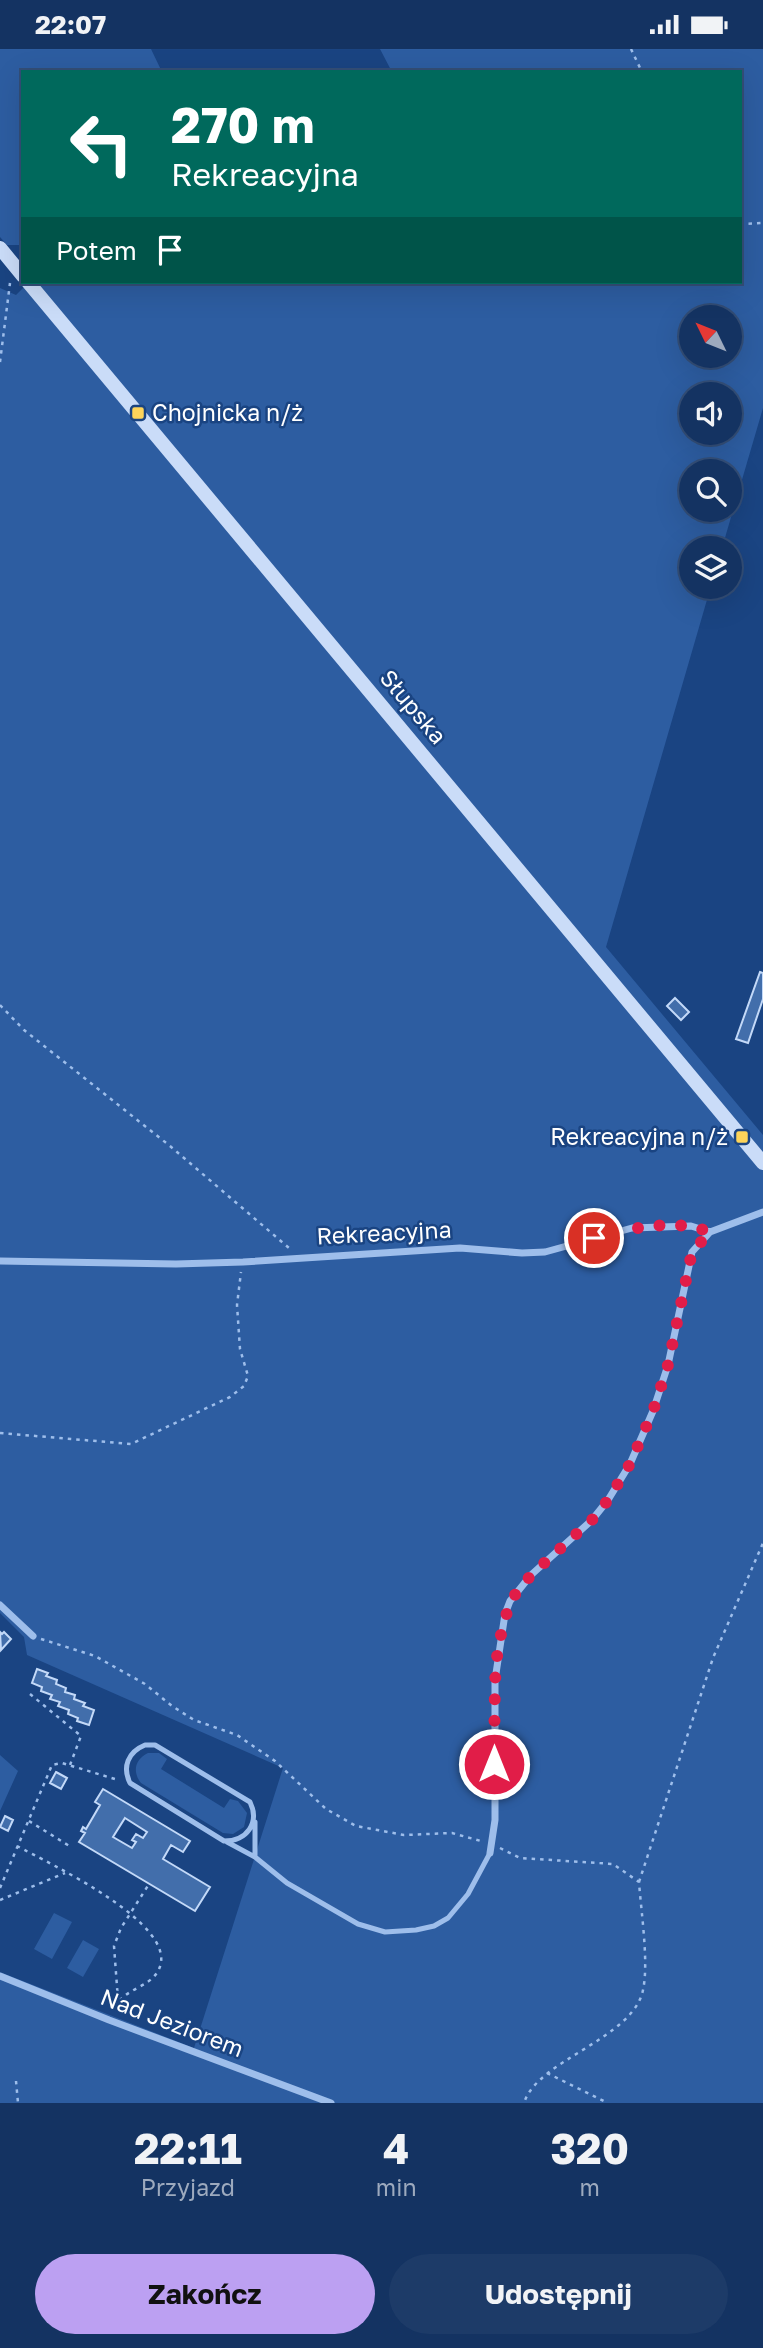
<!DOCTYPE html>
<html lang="pl">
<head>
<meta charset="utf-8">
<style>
  :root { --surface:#143362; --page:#1d3b68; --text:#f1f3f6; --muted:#9daabe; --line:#334e77; --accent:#bca0f2 }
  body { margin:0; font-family:"Golos Text",sans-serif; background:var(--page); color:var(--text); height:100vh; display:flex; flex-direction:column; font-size:26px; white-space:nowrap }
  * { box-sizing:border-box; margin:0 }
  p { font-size:23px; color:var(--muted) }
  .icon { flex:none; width:38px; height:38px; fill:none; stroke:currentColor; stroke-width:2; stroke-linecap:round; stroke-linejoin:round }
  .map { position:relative; height:2054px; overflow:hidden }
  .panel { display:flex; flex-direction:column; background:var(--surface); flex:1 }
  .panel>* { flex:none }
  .banner { position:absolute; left:21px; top:21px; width:721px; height:214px; border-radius:0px; box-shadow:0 7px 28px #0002,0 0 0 2px var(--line); background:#00695c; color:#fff; overflow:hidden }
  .needle { width:46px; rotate:313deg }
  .controls { position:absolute; left:679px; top:256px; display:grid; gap:14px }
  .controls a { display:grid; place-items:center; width:63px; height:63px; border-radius:50%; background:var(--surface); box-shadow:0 7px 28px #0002,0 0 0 2px var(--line); font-size:35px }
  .pin { position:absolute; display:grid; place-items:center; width:60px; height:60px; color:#fff; margin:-30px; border:4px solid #fff; border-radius:50%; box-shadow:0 2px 7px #0007 }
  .me { position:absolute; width:77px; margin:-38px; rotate:0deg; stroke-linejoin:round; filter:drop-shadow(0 0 5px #0008) }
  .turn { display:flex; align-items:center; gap:24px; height:147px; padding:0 35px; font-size:32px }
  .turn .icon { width:91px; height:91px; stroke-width:2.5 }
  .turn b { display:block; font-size:49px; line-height:60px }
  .then { display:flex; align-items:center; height:66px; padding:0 35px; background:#0003; gap:14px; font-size:26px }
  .eta { display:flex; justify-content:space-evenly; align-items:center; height:119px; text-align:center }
  .eta b { font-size:42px; font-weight:700; line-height:49px }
  .action { display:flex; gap:14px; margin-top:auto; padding:14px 35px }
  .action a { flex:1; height:80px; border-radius:42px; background:var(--accent); color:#111; font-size:28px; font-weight:700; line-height:80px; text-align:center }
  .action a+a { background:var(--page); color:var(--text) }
  .status { display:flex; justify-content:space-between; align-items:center; height:49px; padding:0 35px; background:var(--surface); direction:ltr }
  .status svg { height:19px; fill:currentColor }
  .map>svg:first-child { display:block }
</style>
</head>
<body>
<div class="status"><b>22:07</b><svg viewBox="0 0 49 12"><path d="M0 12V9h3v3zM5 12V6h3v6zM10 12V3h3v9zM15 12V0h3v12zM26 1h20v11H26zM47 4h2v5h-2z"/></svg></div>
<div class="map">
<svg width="763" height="2054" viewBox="0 0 763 2054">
  <rect width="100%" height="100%" fill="#1a4482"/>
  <path fill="#2d5da1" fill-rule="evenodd" d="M0,0H151L162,23H23V196H7L0,188Z
    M380,0H763V359L722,499H691V537H711L606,898L763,1086V2054H0V1923L194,1999L283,1719L27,1606L24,1588L0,1564V239L16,246L29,233H740V23H392ZM691,268H730V306H691ZM691,345H730V383H691ZM691,422H730V460H691Z
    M148,1704H159L167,1710L161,1720L224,1759L230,1750L238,1752L247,1764L244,1778L233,1785L223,1784L141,1734C132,1723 135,1710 148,1704Z
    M0,1706L18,1722L0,1762Z
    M54,1864L72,1873L52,1910L34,1900Z
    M83,1891L99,1900L83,1928L67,1919Z"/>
  <path fill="#426eab" stroke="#c3d9f8" stroke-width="2" fill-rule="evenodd" d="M760,923L763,924V950L748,994L736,990Z
    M675,949L689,963L681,971L667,957Z
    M0,1583L2,1585L4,1583L11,1590L1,1601Z
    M37,1620L48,1624L46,1627L57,1631L56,1635L66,1639L65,1643L75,1646L74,1650L85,1654L83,1657L94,1661L89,1676L77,1672L78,1669L68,1665L69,1661L58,1657L60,1653L50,1650L52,1646L41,1642L42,1638L32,1634Z
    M56,1723L67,1729L61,1740L50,1734Z
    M103,1740L190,1792L183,1803L171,1796L163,1810L210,1838L195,1862L79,1793L85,1784L81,1782L83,1778L86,1780L100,1756L95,1753ZM125,1769L147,1783L143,1789L136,1785L132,1791L136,1793L132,1799L113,1788Z
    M5,1767L13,1771L8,1782L0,1778Z"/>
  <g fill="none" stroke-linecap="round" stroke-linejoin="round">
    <path stroke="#9ebeeb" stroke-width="2.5" stroke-dasharray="3.5 5" stroke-linecap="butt" d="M631,0L642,23
      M740,175L763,174
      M0,313L10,234
      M0,956L24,981L170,1097L289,1199
      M0,1384L131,1395L230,1348L244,1337L248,1327L240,1300L237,1256L241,1223
      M41,1590L95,1607L145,1635L172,1657L194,1671L237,1686L275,1712L326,1760L356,1777L404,1786L452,1784L481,1792
      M30,1645L81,1687L70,1716
      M29,1772L71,1798
      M17,1797C48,1814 180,1875 159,1920C150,1940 123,1938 113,1962
      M500,1799L520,1809L613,1815L639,1833C641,1862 649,1914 643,1941C633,1990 537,2011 524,2054
      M639,1833L713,1609L763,1494
      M0,1839L52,1716L62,1714L118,1731
      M0,1851L65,1824
      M118,1951L114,1897L121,1879L149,1835
      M547,2024L608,2054
      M16,2032L18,2054"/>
    <path stroke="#9ebeeb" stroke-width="5" d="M145,1696H155L250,1753C260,1774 247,1792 224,1792L130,1734C122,1718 128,1703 145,1696Z
      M227,1793L255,1808L287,1834L358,1875L385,1883L416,1881L434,1877L448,1869L468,1845L490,1804
      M255,1808V1773"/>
    <path stroke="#9ebeeb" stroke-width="7" d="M0,1212L176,1215L243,1213L460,1199L522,1204L545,1203L632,1179L691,1177L710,1183L763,1163
      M0,1556L33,1587
      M490,1804L495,1771V1631L505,1565L510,1552L531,1526L592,1471L608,1451L630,1415L653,1362L668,1316L692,1203L710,1183
      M0,1927L109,1971L331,2054"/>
    <path stroke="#cadcf8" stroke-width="14" d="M0,199L23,227
      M28,233L763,1114"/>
  </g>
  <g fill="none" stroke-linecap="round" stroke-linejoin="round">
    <path stroke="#e11d48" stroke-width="12" stroke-dasharray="0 21.6" d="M494,1715L495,1632L498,1597L510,1552L531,1526L592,1471L608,1451L630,1415L653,1362L668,1316L692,1203L710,1183C674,1169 631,1179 594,1189"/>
  </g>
  <g fill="#fdd45a" stroke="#1a4482" stroke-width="2.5">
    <rect x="131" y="357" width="14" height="14" rx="3.5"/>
    <rect x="735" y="1081" width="14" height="14" rx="3.5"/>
  </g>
  <g text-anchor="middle" stroke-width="5" stroke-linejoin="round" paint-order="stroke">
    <g font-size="23" fill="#fff" stroke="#1a4482" text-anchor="start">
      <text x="152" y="372">Chojnicka n/ż</text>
      <text x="728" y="1096" text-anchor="end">Rekreacyjna n/ż</text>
    </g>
    <g font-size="23" fill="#fff" stroke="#1a4482">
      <text transform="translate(413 658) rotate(50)" y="8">Słupska</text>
      <text transform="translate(384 1184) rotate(-3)" y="8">Rekreacyjna</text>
      <text transform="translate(172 1974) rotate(21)" y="8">Nad Jeziorem</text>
    </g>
  </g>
</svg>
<div class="controls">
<a><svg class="needle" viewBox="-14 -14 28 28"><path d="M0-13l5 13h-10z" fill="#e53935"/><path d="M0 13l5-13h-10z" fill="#9daabe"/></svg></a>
<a><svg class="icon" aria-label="sound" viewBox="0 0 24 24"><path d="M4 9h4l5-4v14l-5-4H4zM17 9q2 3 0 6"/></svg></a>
<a><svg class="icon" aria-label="search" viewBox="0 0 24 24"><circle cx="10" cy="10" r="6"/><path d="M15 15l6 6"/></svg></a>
<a><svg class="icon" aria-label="layers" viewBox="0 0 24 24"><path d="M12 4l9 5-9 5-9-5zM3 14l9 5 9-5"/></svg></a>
</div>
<div class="pin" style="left:594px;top:1189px;background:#d93025"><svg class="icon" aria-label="arrive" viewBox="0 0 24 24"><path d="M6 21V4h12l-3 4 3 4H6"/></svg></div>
<svg class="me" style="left:494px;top:1715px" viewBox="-20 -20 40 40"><circle r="17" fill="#e11d48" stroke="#fff" stroke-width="3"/><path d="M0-11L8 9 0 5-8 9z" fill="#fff"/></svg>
<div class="banner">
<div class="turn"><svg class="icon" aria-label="left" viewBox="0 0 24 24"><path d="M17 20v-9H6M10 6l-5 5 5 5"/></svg><div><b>270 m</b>Rekreacyjna</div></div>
<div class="then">Potem<svg class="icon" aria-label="arrive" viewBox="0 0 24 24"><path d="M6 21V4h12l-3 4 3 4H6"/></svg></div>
</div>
</div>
<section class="panel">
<div class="eta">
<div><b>22:11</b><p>Przyjazd</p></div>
<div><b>4</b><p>min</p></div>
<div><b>320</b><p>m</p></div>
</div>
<div class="action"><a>Zakończ</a><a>Udostępnij</a></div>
</section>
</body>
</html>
